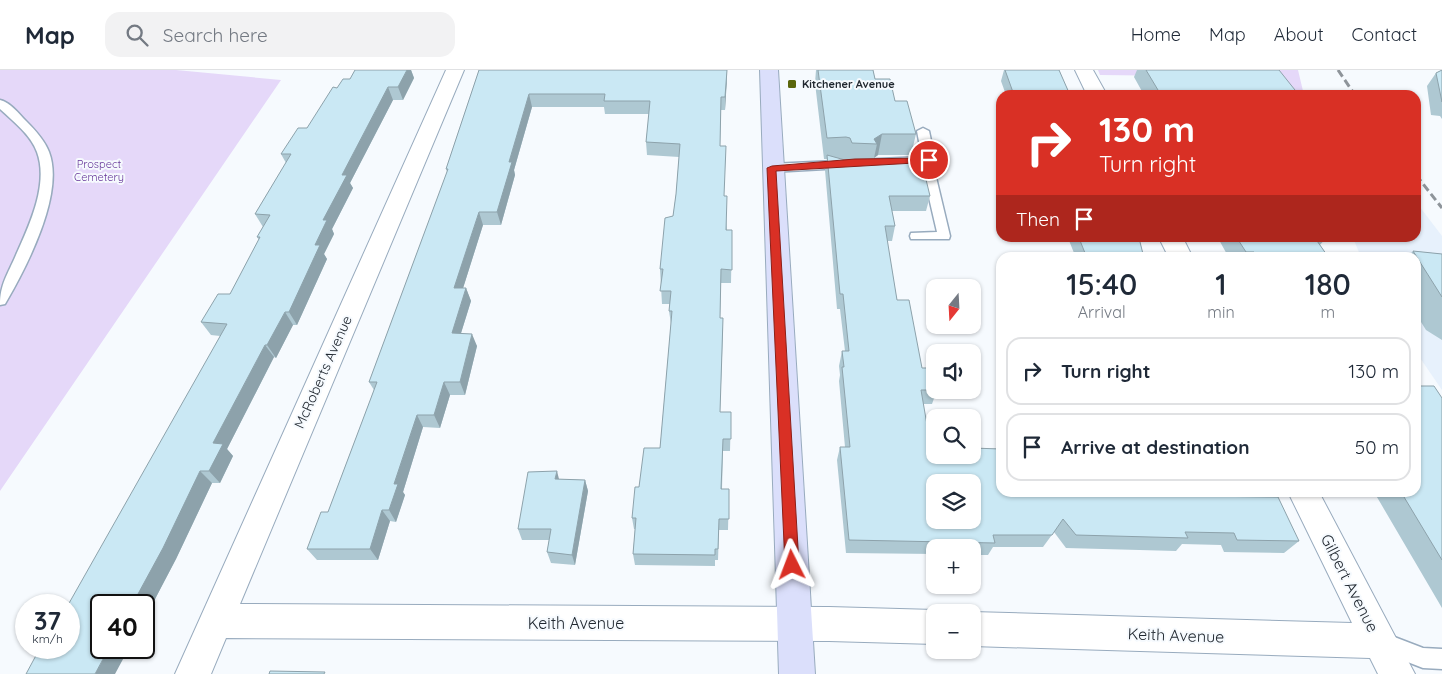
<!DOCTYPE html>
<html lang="en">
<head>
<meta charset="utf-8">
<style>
  :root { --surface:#fff; --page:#f2f2f3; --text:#1f2937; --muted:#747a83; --line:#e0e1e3 }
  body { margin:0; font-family:Quicksand,sans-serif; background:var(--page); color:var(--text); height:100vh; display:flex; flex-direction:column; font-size:19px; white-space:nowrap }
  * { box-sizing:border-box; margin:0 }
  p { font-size:16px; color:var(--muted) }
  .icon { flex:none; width:28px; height:28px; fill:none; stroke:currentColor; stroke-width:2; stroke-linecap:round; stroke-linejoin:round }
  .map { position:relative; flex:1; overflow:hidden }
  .details { position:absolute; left:996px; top:182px; width:425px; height:245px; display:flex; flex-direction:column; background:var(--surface); border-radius:15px; box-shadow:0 1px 4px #0004 }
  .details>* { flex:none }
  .guide { position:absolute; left:996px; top:20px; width:425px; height:152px; border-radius:15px; box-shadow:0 1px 4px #0004; background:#d93025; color:#fff; overflow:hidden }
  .needle { width:32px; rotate:198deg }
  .controls { position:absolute; left:926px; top:209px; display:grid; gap:10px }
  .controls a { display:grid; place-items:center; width:55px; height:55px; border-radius:10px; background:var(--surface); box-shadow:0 1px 4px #0004; font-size:25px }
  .speed { position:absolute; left:15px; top:524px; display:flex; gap:10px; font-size:25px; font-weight:700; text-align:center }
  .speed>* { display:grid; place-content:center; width:65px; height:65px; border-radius:50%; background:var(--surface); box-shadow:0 1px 4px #0004; line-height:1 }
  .speed small { font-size:12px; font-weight:400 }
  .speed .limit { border:2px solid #111; border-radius:8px; background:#fff; color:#111 }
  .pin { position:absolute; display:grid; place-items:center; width:42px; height:42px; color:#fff; margin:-21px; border:2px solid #fff; border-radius:50%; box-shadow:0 1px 5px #0007 }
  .me { position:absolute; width:55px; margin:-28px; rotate:357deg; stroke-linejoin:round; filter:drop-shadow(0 0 4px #0008) }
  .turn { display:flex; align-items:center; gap:18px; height:105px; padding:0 20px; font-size:22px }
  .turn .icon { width:65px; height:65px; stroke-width:2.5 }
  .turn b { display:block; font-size:35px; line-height:42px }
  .then { display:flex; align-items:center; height:48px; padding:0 20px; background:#0003; gap:10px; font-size:19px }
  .eta { display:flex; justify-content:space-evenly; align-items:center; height:85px; text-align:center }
  .eta b { font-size:30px; font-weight:600; line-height:35px }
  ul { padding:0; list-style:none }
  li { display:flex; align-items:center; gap:15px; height:68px; margin:0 10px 8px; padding:0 10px; border:2px solid var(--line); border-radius:15px }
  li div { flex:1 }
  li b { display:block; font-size:19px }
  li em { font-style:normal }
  header { display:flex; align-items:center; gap:30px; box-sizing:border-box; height:70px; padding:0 25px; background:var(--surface); border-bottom:1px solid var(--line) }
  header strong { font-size:24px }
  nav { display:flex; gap:28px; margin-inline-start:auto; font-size:18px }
  .search { width:350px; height:45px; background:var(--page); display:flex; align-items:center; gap:12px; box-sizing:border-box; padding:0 18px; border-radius:15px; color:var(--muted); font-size:19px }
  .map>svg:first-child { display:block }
</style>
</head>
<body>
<header>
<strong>Map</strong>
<div class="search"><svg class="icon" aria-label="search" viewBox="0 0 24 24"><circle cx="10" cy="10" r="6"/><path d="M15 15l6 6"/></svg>Search here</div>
<nav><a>Home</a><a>Map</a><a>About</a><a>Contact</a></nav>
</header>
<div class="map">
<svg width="1442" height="604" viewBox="0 0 1442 604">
  <rect width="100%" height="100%" fill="#f6fafe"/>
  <path fill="#e7f1fc" d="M1416,132L1442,166V320L1416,282V188L1361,187L1353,168H1416Z"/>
  <path fill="#e5d8f9" d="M0,0H176L281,10L0,421Z
    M1098,0H1298L1303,21H1294L1276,7L1100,5Z"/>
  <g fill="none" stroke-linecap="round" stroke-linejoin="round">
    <defs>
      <path id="lane" d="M0,30C10,32 19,44 26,51C35,60 45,71 49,82C65,124 26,198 5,234L0,235C0,214 8,204 16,185C29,156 49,114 37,82C31,65 13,51 0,39Z
        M923,58L929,61L935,90L933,93L771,102L765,98L771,94L922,87L917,61Z
        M904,98L929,99L935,103L950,166L949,169H911L910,166L911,163L937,162L924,106L900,105V99Z
        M1384,563L1423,578L1442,579V599L1423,598L1377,580L1374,573L1377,566Z"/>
      <path id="street" d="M446,0H464L240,534L829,537L935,540L941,542H935V574L829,571L226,568L211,604H175Z
        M1075,0H1093L1107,25H1087Z
        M1159,168H1183L1193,188H1169Z
        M1288,422H1319L1415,604H1378L1370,588L972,576V542L1352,553Z"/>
      <path id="secondary" d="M760,0H778L815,604H779Z"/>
    </defs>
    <use href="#lane" stroke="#98abbe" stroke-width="3"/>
    <use href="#street" stroke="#98abbe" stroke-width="2"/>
    <use href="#secondary" stroke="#98abbe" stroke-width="2"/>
    <use href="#lane" fill="#fff" fill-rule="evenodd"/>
    <use href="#street" fill="#fff" fill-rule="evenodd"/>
    <use href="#secondary" fill="#dbdffb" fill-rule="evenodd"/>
    <path stroke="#8e949a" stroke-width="3" stroke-dasharray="8 4" stroke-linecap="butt" d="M1338,0L1355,25
      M1416,105L1442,138"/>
  </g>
  <path fill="#aec8d2" d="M355,0H411L414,8L403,30H393L350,113L353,118L332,159L334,164L324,184L327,189L297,255H293L276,288L274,287L227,379L233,386L220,413H212L176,489L144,550V535L69,578L220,266L211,265L201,252L230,224L259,170L257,167L263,157L255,144L286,93L281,84L307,58L337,18L350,9Z
    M479,0H727L725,40H721L720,76L727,160H732L731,213H721L720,248L723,261L720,342H731L730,381H723L722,419H729L728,460H719L718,490H715V496L635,495L633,484L635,459H634L632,448L639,417L660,378L671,254L669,241L670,234H662L660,199L673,146L676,124L679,87L647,85L646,72L649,44H605L604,37H532L514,100L515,105L501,155H483L463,218H466L471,231L461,263L477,276L465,325H450L440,358L423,357L403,422L405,425L396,452L390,451L378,490H317L307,479L328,442L374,320L369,312L447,102L446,99Z
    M816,0H873L875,9L895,31L916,64L911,85H878L874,88V91L930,126L926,141H892L895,156L892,171H887L897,230L922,298L937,320L932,334H923L931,378L1001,422L1192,426L1299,471L1284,483L1224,482L1221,475L1182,474L1176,481L1066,478L1054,462L1043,477H993L988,485H972V478H935V484L846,483L837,390L840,377H845L839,311L840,305L839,296L842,281H845L840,239H837L825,100L827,89H824L815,13Z
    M1004,0H1059L1070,25H1006L1001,11Z
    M1137,0H1146L1299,25H1144L1134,7Z
    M1442,0V49L1440,46L1431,45L1427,16L1436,3Z
    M1068,168H1139L1144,188H1076Z
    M1218,168H1326L1320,175L1329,188H1229Z
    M1413,181L1442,184V270L1426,260L1416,244V188H1407Z
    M1420,316L1442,328V538L1374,422H1416Z
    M559,409L585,410L588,421L575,495L551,493L547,482L549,470H522L518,459Z"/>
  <path fill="#8da2ab" d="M407,0H411L414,8L403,30L398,17Z
    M727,0V9L725,40V27Z
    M388,17L393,30L350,113L353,118L332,159L334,164L324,184L327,189L297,255L289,242L323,150L342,105Z
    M529,24L532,37L514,100L515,105L501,155L497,142L509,92Z
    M882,64L878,85L874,88L877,74L874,69Z
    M479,142L483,155L459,231L454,218Z
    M466,218L471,231L457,276L452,263Z
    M285,242L293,255L276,288L267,275Z
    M472,264L477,276L465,325L460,312Z
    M265,275L274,287L227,379L233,386L220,413L209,401L213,373Z
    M444,312L450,325L440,358L434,345Z
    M417,345L423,357L403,422L405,425L396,452L389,440L394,414Z
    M200,401L212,413L176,489L144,550V535H132Z
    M557,401L560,413L555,409Z
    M585,410L588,421L575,495L572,485Z
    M382,440L390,451L378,490L370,479Z
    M109,578H129L115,604H95Z"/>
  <path fill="#cae8f4" stroke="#8da2ab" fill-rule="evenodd" d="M355,0H407L398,17H388L342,105H347L323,150H327L315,175H320L289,242H285L267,275H265L213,373L223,374L209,401H200L163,478L132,535H101V578H109L95,604H26L40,578H69V535H68L227,254L201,252L218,224H230L260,167H257L270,145L255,144L291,84H281L298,58H307L333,17L337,18L343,9H350Z
    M479,0H727L725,27H721L720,76H726L724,126H727L726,160H732V200L721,199L720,248H723L720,342H731V369H723L721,419H729V449H719L718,479H715V485L633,484L636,448H632L635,417H639L644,378H660L672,241H669L671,221H660L663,199H660L665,148L673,146L676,124L680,74L646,72L650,31H604L605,24H529L509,92H512L497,142H479L454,218H466L452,263L472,264L460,312H444L434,345H417L394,414H398L389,440H382L370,479H307L321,442H328L377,312H369L448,99H446Z
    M818,0H873L875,9H890L895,31H907L916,64H882L874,69L877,74L852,73L850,68L846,67L827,68Z
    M1005,0H1059L1070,25H1014Z
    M1146,0H1279L1299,25H1161Z
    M1442,0V32L1436,3Z
    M827,85L845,90L922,93L930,126H889L895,156H885L897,230H909L922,298H932L935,310V320H921L931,378H935V385H972V378L1001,379V422H1191L1192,426L1278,427L1299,471L1237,470L1234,463L1185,462L1188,468L1076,465L1063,449L1052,465H993L995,473L849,470L840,377H850L842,297H844L842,281H849L843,224H840ZM935,412H972V450H935Z
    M1079,168H1139L1144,188H1087Z
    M1237,168H1315L1329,188H1257L1254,182H1246Z
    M1413,181L1442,184V227Z
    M1416,311L1420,316H1434L1442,328V490L1401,422H1416Z
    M557,401L555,409L585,410L572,485L547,482L551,459H518L528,402Z
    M270,601L325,602L324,604H269Z"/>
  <path fill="#d93025" stroke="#8d1f18" d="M929,88L933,90L932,92L776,101L799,495L797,499L792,501L787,499L785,495L767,98L772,96L855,89Z"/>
  <rect fill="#5a660c" stroke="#f6fafe" stroke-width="2" x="787" y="9" width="10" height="10" rx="2.5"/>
  <g text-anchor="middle" stroke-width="4" stroke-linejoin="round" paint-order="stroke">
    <g font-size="11" font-weight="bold" fill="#212830" stroke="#f6fafe" text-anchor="start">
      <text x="802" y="18">Kitchener Avenue</text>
    </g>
    <g font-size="11" fill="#663699" stroke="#f6fafe">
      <text x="99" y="98">Prospect<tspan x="99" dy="13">Cemetery</tspan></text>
    </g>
    <g font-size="14" fill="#212830" stroke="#f6fafe">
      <text transform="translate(323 302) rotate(-66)" y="5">McRoberts Avenue</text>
    </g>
    <g font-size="16" fill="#212830" stroke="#f6fafe">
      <text transform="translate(1350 513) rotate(63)" y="6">Gilbert Avenue</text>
      <text x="576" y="559">Keith Avenue</text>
      <text transform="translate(1176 565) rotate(2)" y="6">Keith Avenue</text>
    </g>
  </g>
</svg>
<div class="controls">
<a><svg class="needle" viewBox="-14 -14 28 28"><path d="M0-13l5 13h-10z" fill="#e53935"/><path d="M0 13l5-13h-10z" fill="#747a83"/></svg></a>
<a><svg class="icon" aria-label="sound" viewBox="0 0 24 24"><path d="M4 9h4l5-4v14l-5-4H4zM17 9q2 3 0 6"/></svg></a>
<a><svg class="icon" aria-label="search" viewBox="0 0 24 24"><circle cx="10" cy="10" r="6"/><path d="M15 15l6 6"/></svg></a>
<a><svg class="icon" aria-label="layers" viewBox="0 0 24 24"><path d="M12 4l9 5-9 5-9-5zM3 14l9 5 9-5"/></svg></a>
<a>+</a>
<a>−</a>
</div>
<div class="speed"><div>37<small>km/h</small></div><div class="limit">40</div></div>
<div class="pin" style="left:929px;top:90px;background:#d93025"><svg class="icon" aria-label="arrive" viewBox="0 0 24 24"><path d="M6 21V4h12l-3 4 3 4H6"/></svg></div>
<svg class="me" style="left:792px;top:495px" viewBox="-20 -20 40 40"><path d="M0-17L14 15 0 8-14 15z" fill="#d93025" stroke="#fff" stroke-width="4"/></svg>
<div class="guide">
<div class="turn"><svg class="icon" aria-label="right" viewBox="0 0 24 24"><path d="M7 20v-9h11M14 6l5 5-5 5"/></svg><div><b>130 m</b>Turn right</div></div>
<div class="then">Then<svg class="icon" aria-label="arrive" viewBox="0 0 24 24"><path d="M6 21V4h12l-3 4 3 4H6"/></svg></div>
</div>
<section class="details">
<div class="eta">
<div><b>15:40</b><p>Arrival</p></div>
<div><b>1</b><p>min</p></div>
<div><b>180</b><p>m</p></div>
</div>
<ul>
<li><svg class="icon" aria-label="right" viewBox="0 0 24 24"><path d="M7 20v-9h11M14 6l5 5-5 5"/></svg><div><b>Turn right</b></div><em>130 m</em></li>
<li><svg class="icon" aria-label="arrive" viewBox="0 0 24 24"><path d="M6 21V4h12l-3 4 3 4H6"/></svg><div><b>Arrive at destination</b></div><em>50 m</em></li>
</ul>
</section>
</div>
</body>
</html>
